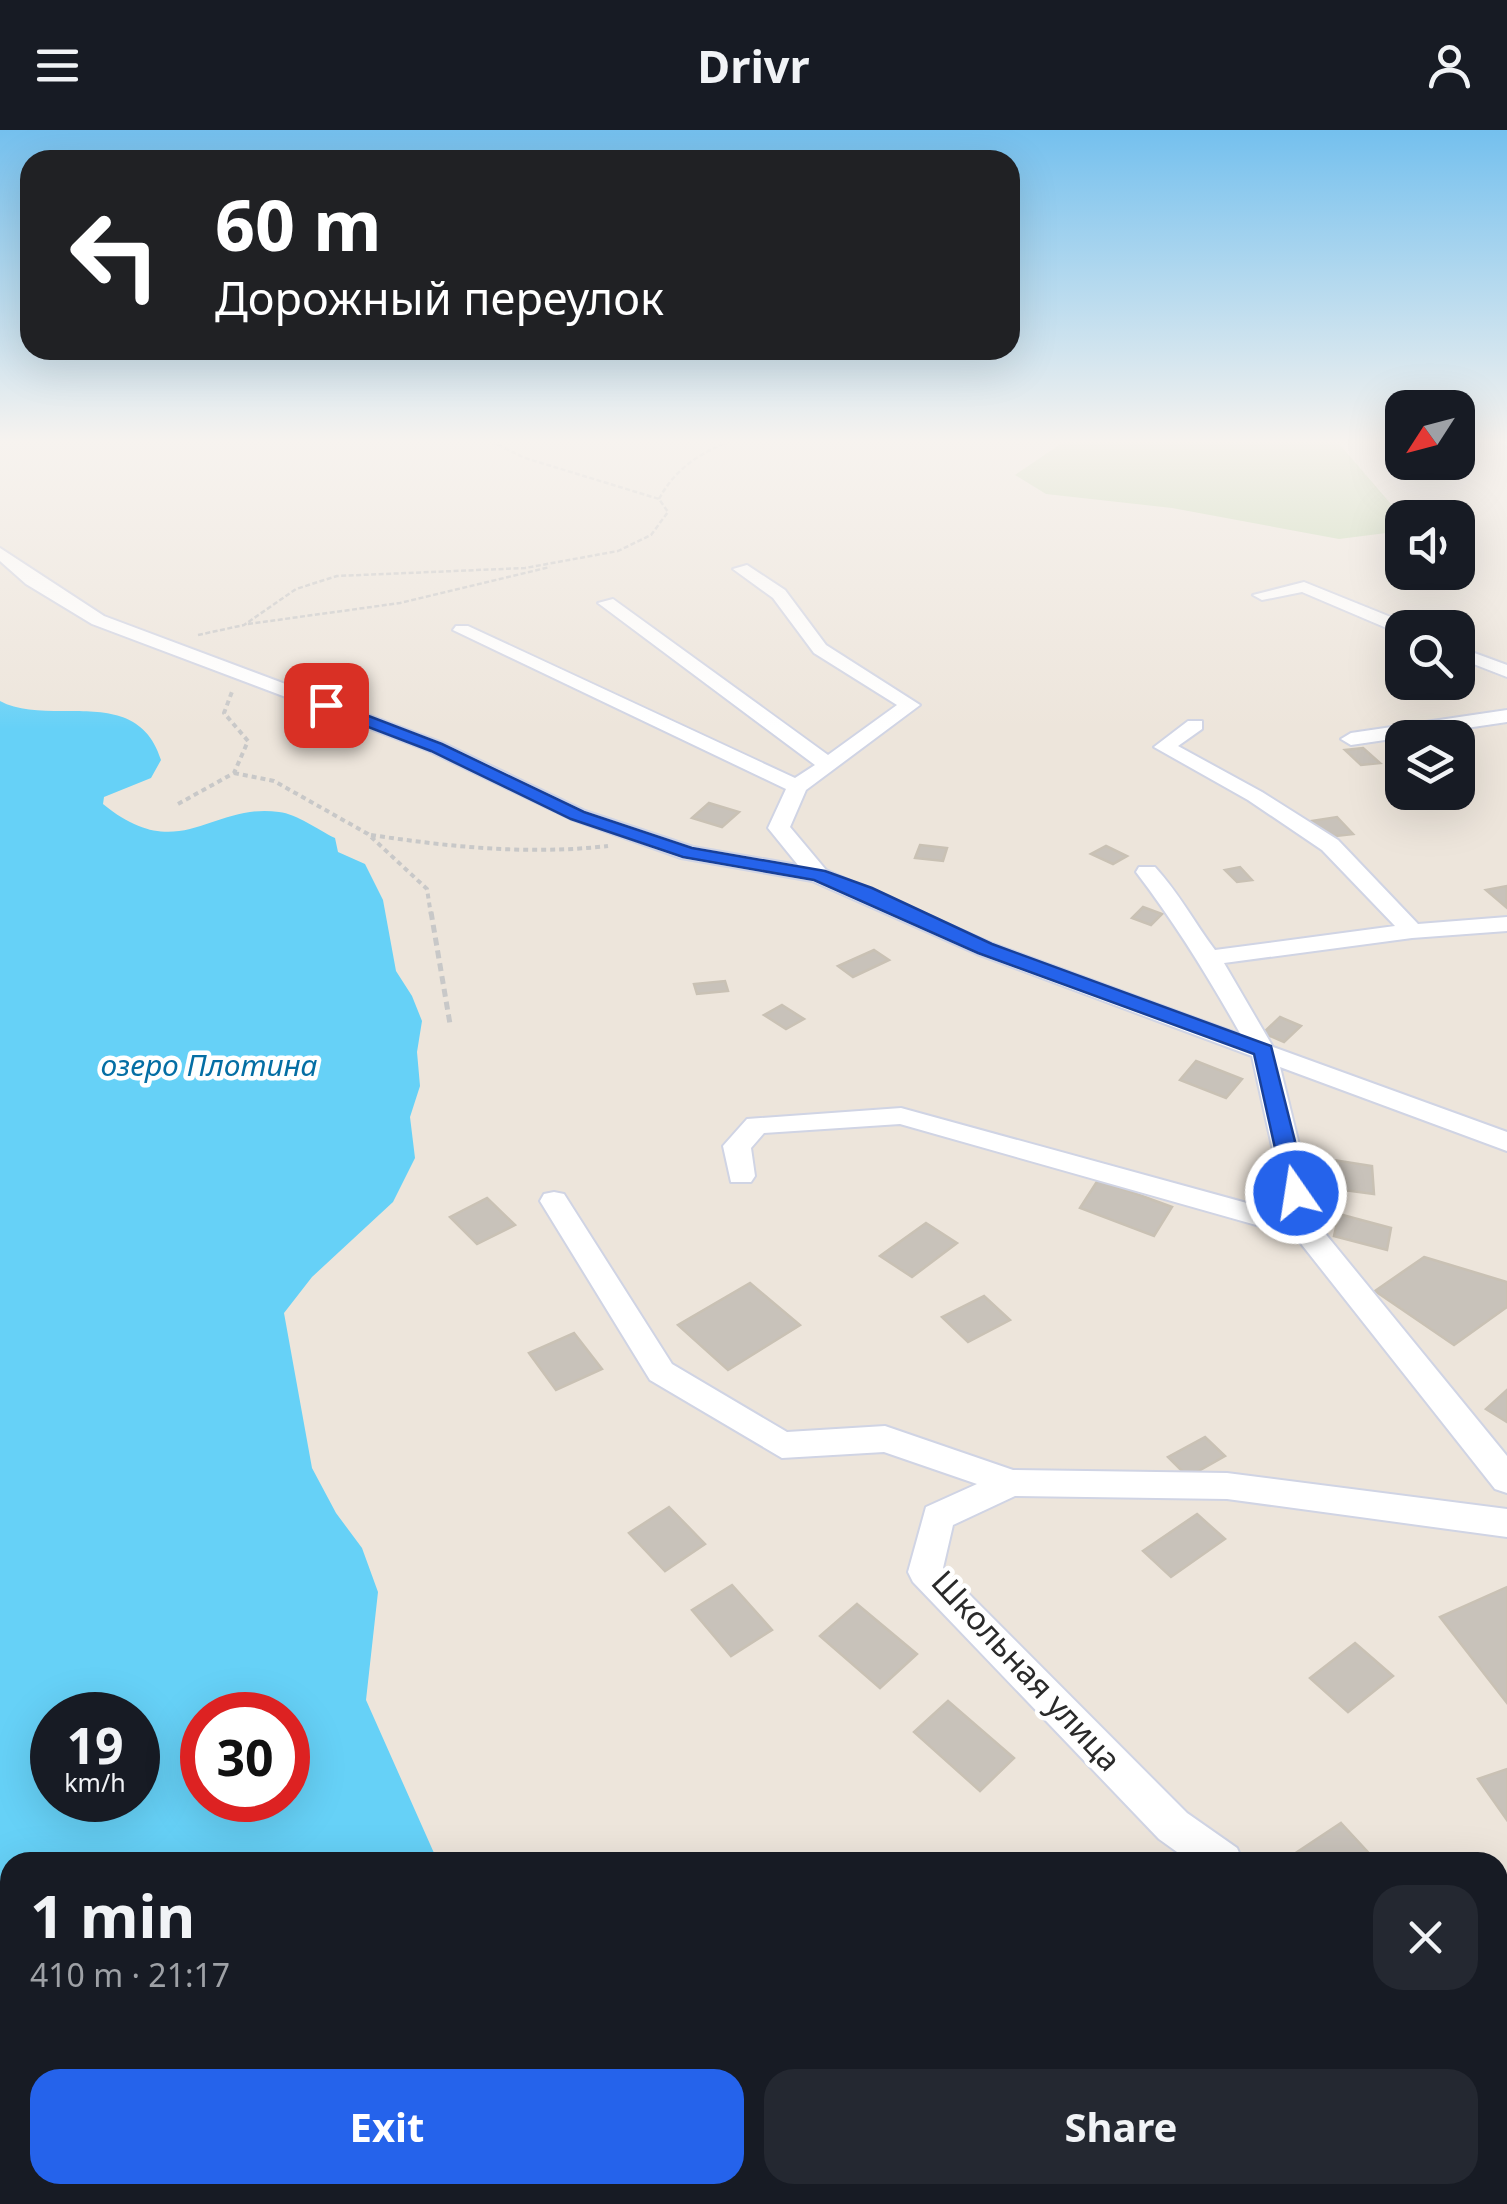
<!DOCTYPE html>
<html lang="en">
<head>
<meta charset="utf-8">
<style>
  :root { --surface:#171b24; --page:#242831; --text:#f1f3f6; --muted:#9ea1a6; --accent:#2563eb }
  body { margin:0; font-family:"Noto Sans",sans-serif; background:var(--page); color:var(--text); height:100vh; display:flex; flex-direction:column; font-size:38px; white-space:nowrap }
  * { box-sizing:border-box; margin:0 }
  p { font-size:32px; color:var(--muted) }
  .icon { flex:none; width:55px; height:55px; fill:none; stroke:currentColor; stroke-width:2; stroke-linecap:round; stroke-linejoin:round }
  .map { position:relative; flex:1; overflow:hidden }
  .side { position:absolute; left:0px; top:1722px; width:1508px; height:352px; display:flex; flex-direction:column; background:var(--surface); border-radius:30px 30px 0 0; box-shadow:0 10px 40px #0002 }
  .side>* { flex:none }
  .guide { position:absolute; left:20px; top:20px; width:1000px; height:210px; border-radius:30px; box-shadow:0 10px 40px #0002; background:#202124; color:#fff; overflow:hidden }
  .needle { width:65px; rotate:234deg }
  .controls { position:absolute; left:1385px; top:260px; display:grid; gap:20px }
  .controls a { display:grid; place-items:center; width:90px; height:90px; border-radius:20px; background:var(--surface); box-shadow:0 10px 40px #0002; font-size:50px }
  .speed { position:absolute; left:30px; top:1562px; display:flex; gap:20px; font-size:50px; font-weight:700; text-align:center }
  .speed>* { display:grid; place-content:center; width:130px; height:130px; border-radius:50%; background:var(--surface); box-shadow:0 10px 40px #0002; line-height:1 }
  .speed small { font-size:25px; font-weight:400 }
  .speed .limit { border:15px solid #d22; background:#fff; color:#111 }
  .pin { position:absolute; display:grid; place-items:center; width:85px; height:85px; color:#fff; margin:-42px; border-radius:20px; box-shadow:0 5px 15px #0006 }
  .me { position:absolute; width:110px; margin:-55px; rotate:347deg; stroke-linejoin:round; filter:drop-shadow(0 0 8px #0008) }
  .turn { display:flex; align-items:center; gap:35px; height:210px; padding:0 30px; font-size:45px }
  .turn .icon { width:130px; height:130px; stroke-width:2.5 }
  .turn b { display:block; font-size:70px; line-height:85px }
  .round { display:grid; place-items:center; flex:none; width:105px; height:105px; border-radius:30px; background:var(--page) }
  .head { display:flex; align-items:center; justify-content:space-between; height:170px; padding:0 30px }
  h1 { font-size:60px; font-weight:700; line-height:75px }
  .primary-button { display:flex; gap:20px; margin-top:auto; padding:20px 30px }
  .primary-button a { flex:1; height:115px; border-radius:30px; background:var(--accent); color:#fff; font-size:40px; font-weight:700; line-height:115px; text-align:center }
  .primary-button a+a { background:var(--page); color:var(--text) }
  header { display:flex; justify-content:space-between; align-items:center; height:130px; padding:0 30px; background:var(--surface); font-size:45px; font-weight:700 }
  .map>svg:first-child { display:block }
</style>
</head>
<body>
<header><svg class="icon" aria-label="menu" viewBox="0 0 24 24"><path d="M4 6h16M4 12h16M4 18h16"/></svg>Drivr<svg class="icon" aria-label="person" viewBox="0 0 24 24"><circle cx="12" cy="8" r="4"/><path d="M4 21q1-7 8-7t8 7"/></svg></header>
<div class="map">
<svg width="1507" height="2074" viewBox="0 0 1507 2074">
  <rect width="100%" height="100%" fill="#ede5db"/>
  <path fill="#c4d8b1" d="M1068,309H1335L1403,388L1402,401L1339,409L1172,378L1046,364L1015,345Z"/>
  <path fill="#66d1f7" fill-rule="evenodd" d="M0,571C49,598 137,552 161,630L151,648L104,667L103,674C180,737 211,672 279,682C297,684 318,700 335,708L338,722L365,734L383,770L396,841L412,866L422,891L417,922L420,956L410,987L415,1028L393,1072L312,1147L284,1183L312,1338L336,1383L362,1418L378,1462L366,1570L438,1732H10V1907L0,1906ZM52,1585H138V1670H52ZM288,1585V1670H202V1585Z"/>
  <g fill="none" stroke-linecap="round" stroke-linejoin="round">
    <path stroke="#66d1f7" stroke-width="12" d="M508,2065L516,2074"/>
  </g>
  <path fill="#c8c2ba" stroke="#c9c1b4" stroke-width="2.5" d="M1363,618L1380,633L1361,635L1345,620Z
    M709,673L739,682L722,697L692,688Z
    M1337,687L1353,704L1327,707L1311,691Z
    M920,715L947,718L943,731L915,728Z
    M1106,716L1127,726L1113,734L1091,724Z
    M1240,737L1252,750L1237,752L1225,740Z
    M1507,756L1506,777L1486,760Z
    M1143,777L1162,784L1151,795L1132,788Z
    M874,820L889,830L853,847L838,836Z
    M725,851L728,861L697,864L694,854Z
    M782,875L804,889L786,899L764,885Z
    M1280,887L1301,896L1284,912L1263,903Z
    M1196,931L1242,949L1226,968L1180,950Z
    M1327,1029L1372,1036L1374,1064L1328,1058Z
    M1098,1050L1172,1077L1154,1106L1080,1078Z
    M487,1068L515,1095L477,1114L450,1087Z
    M1339,1084L1391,1098L1387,1120L1334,1106Z
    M926,1093L957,1113L912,1147L880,1126Z
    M1424,1127L1507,1152V1177L1454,1215L1375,1161Z
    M750,1153L800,1195L728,1240L678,1195Z
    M984,1166L1010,1190L968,1212L942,1187Z
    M574,1203L602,1239L556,1260L529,1223Z
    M1507,1260V1292L1486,1279Z
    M1205,1307L1225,1326L1188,1347L1168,1327Z
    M669,1377L705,1414L665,1441L629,1403Z
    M1197,1384L1225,1409L1171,1447L1143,1421Z
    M732,1455L772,1500L731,1526L692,1480Z
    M1507,1457V1573L1440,1487Z
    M857,1474L917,1524L880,1558L820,1506Z
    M1355,1513L1393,1546L1348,1582L1310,1548Z
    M948,1571L1014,1628L980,1661L914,1602Z
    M1507,1639V1690L1478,1649Z
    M1341,1693L1377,1732L1285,1730Z
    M1298,2065H1333L1341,2074H1290Z"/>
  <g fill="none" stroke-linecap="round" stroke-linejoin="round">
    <defs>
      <path id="minor" d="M1495,309H1507V316Z
        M0,418L104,486L443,613L585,681L693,717L798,735L768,698L786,659L453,500L456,496H468L795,648L815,635L598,473L613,469L828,625L897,575L814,523L773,468L733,439L747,435L785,460L826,515L920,575L806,660L790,697L826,740L993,814L1241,905C1209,848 1175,793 1136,742L1139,737H1155C1179,763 1194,792 1215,820L1395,796L1322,720L1248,670L1154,617L1188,591H1202V599L1178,616L1262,662L1338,710L1418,794L1507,787V801L1412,808L1224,833L1273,917L1507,1002V1021L1280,937L1319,1096L1507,1326V1363L1495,1359L1295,1106L900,994L764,1003L751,1018L755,1046L751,1052H731L723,1016L747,989L901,978L1287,1084L1252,926L977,824L812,751L681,728L571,689L429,621L92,494L26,454L0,431Z
        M1304,452L1408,494L1411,498H1402V503L1396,502L1302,462L1262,470L1253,465Z
        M1458,517L1507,535V547L1458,528Z
        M1507,580V592L1351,615L1341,609L1351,603Z
        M554,1062L564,1064L672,1234L787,1302L885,1296L1013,1340L1227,1343L1507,1379V1407L1227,1369L1015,1366L953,1395L943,1438L1187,1683L1237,1718L1243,1732H1191L1159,1709L913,1452L908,1442L926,1377L977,1354L884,1322L782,1328L650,1250L540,1071L544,1064Z
        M1498,1890L1507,1894V1938L1498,1934Z"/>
    </defs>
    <use href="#minor" stroke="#d0d4e4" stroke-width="4"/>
    <path stroke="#c8c8c8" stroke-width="2.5" stroke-dasharray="5 2.5" stroke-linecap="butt" d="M659,369C676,337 702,322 735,309
      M248,494L400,473L550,437
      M198,505L244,495L296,459L337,446L525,438L618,421L651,405L668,382L659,369L525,328L486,309"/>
    <path stroke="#c8c8c8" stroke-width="4" stroke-dasharray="5 4" stroke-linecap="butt" d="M234,643L274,651L368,704L427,759L431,785
      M178,674L234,643L248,611L224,583L233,559
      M371,705C451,717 528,725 608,716"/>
    <path stroke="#c8c8c8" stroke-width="5" stroke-dasharray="8 5" stroke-linecap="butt" d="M431,782L450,894"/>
    <use href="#minor" fill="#fff" fill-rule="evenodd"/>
  </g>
  <linearGradient id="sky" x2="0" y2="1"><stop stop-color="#74c0ee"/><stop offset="0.52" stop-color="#f7f3ef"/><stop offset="1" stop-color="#f7f3ef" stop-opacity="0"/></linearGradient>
  <rect width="1507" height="599" fill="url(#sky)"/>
  <path fill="#2563eb" stroke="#184099" stroke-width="2.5" d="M321,572H332L442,614L584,682L692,718L825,741L872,758L992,814L1271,916L1308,1063L1296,1071L1285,1063L1254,924L978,823L814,750L683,727L571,689L431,621L321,579Z"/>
  <g text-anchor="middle" stroke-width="9" stroke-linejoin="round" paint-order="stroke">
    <g font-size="30" font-style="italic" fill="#046ea4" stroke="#fff">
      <text x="209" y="946">озеро Плотина</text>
    </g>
    <g font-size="32" fill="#2a2a2a" stroke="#fff">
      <text transform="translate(1026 1541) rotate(47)" y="11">Школьная улица</text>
    </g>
  </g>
</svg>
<div class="controls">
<a><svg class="needle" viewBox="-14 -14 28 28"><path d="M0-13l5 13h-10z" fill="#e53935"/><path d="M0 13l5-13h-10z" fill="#9ea1a6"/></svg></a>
<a><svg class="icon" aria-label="sound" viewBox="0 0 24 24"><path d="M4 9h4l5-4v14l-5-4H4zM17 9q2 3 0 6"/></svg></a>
<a><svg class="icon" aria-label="search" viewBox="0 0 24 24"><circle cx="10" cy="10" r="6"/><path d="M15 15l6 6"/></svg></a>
<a><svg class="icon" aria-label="layers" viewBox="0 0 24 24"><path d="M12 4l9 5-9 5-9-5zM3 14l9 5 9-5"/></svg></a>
</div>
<div class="speed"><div>19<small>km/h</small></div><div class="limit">30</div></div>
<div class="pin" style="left:326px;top:575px;background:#d93025"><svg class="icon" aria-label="arrive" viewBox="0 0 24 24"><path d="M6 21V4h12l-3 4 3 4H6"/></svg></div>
<svg class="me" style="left:1296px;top:1063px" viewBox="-20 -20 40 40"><circle r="17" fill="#2563eb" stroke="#fff" stroke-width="3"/><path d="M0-11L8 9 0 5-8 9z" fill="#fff"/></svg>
<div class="guide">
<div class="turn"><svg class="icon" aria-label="left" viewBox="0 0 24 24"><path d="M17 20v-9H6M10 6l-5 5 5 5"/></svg><div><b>60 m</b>Дорожный переулок</div></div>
</div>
<section class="side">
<div class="head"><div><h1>1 min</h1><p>410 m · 21:17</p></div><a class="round"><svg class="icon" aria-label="close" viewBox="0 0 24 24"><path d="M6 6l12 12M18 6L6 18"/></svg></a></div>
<div class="primary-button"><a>Exit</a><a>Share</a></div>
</section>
</div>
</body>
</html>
